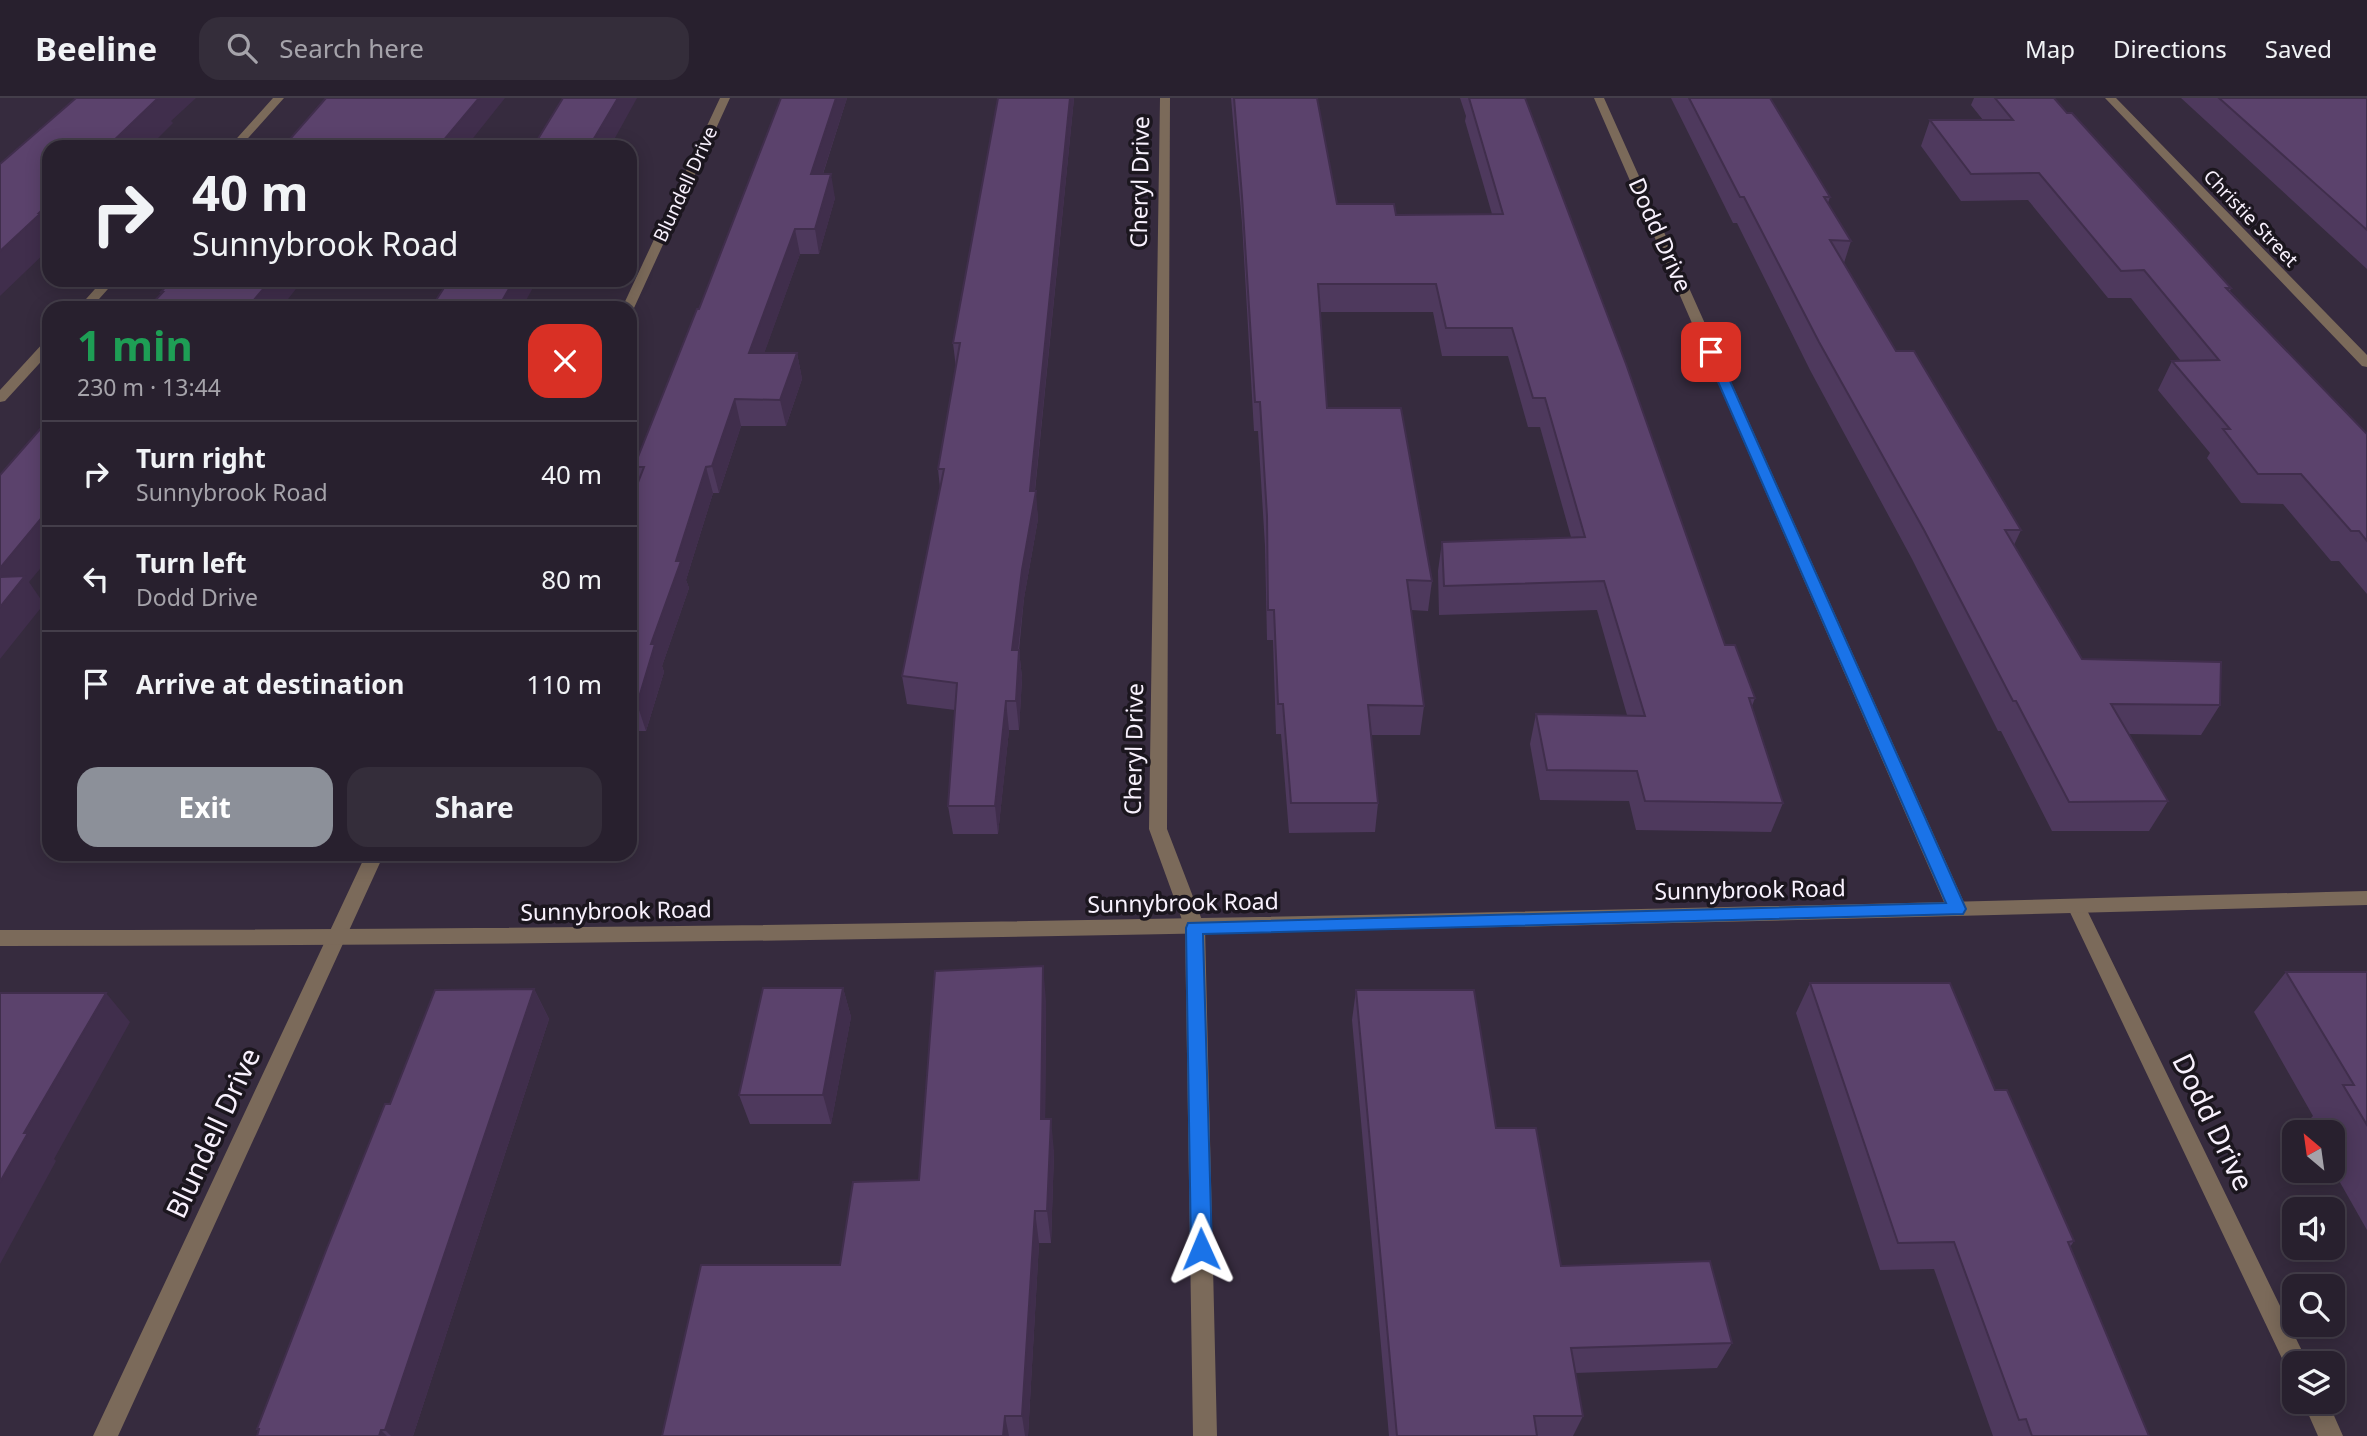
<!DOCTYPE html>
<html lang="en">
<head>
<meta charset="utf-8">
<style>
  :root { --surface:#28202e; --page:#342d3a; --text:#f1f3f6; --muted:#a5a3aa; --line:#443e4a; --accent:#8c9099 }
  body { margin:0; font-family:"Noto Sans",sans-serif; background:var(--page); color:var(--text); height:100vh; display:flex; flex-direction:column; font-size:26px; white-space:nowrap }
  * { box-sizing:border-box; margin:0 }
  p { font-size:23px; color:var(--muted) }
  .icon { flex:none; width:38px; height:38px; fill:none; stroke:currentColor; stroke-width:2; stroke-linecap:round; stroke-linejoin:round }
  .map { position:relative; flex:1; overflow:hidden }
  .side { position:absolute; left:42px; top:203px; width:595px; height:560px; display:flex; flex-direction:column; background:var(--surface); border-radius:21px; box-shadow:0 4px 18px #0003,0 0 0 2px var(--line) }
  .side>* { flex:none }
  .guide { position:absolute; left:42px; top:42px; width:595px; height:147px; border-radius:21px; box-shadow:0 4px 18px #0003,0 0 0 2px var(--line); background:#28202e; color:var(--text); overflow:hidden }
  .needle { width:46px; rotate:331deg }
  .fabs { position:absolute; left:2282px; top:1022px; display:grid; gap:14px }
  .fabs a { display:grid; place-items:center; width:63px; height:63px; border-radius:14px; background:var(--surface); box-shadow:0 4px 18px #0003,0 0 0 2px var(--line); font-size:35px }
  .pin { position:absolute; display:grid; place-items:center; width:60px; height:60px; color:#fff; margin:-30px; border-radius:14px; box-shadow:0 4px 10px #0006 }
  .me { position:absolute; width:77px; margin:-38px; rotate:359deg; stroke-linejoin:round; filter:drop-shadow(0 0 5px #0008) }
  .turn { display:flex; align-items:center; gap:24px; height:147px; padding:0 35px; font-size:32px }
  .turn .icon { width:91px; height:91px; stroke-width:2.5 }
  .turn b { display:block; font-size:49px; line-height:60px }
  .round { display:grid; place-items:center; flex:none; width:74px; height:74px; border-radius:21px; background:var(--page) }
  .headline { display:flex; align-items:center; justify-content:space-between; height:119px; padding:0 35px }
  h1 { font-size:42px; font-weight:700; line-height:52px; color:#1e9e55 }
  .cta { display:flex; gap:14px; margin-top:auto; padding:14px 35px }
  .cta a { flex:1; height:80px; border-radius:21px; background:var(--accent); color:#fff; font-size:28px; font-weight:700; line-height:80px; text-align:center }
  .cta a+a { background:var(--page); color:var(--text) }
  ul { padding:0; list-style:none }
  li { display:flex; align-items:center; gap:21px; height:105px; padding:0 35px; border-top:2px solid var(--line) }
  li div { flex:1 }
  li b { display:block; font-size:26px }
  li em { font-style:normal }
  header { display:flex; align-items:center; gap:42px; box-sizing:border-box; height:98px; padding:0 35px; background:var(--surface); border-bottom:2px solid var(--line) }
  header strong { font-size:33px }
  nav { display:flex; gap:38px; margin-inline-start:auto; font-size:24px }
  .search { width:490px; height:63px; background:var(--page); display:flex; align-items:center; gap:18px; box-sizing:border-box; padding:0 24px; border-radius:21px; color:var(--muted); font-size:26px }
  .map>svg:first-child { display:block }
</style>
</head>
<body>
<header>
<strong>Beeline</strong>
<div class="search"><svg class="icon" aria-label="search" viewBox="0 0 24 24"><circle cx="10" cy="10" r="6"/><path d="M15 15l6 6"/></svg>Search here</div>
<nav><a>Map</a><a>Directions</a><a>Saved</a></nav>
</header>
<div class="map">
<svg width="2367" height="1338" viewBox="0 0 2367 1338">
  <rect width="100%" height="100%" fill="#362b3e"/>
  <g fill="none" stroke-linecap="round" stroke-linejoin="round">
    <path fill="#7b6a5a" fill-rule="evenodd" d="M273,0H284L240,49H229Z
      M720,0H730L634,210L630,213V210H622Z
      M1160,0H1170L1167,731L1205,830L1217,1338H1193L1185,830L1149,731Z
      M1594,0H1604L1967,811L1964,816L1957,818L1950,816L1947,811Z
      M2105,0H2116L2367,257V269L2362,268Z
      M103,182H116L91,210H78Z
      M49,243V255L5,303L0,304V292L44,244Z
      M366,756H384L118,1338H93Z
      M2076,801L2083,803L2085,808L2304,1257L2308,1265H2294V1276L2288,1273L2067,808L2069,803Z
      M2303,1304H2328L2343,1338H2318Z"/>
    <path fill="#7b6a5a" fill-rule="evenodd" d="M2367,793V807C1578,829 789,848 0,848V832C789,832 1578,814 2367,793Z"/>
  </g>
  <path fill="#4e395d" d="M781,0H847L823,76L835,100L819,156H800L764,255H797L802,281L786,328H741L719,395H713L686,482L689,490L662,568L664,574L646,633H635L630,649V405L638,384L634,369L699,211Z
    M998,0H1074L1035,393L1038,421L1024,500L1019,552L1022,580L1019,632H1009L998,736H953L948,708L955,612L907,606L902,578L940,390L938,371L956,270L953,245Z
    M1231,0H1317L1337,106L1396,117L1492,116L1465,23L1466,18L1460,0H1525L1725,547L1755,600L1752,608L1783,705L1771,734L1636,732L1629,703L1540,702L1530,646L1536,616L1627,617L1597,512L1439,517L1438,473L1442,444L1571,439L1540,329H1528L1508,258H1442L1433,214H1320L1327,310L1432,483L1428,513L1411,512L1424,608L1420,637H1371L1378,705L1375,734L1289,735L1281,636H1276L1273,542H1267L1265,448L1258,333H1254L1242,125Z
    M1671,0H1770L1830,99L1828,105L1851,143L1844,165L1896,253L2021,432L2014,447L2082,561L2220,607L2201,637L2129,636L2168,703L2149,733H2052L2001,633H1998L1912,461L1810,272L1737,125H1733Z
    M1974,0H2054L2231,190L2230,193L2367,336V496L2339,463H2331L2283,406L2241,405L2207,360L2210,355L2158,292L2172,263H2181L2131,200H2108L2028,102L1961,103L1921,48L1930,22H1983L1971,7Z
    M2181,0H2367V171Z
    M2286,874H2367V1132L2333,1072V1034H2312L2306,1025L2313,1018L2254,914Z
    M1810,885L1995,992L2074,1143L2070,1149L2149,1338H1993L1934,1171L1880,1172L1796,915Z
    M843,890L851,919L831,1026H750L739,997Z
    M534,891L549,921L413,1338H257L259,1333L257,1331L390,1006Z
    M1356,892L1496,1030L1561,1168L1732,1245L1717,1270L1575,1275L1583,1318L1573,1338H1389L1352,922Z
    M1046,903L1045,1021L1054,1054L1051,1145H1039L1028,1338H662L840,1167L919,1082Z"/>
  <path fill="#402e4c" d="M157,0H196L171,23L173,25L149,49H107Z
    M479,0H505L466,49H438Z
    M618,0H637L610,49H589Z
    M836,0H847L815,100L811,76Z
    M1070,0H1074L1033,410L1036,393L1038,421L1024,500L1015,580L1012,552L1022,472Z
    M831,76L835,100L819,156L815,131Z
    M49,105V151L0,198V153Z
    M795,131L800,156L755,281L749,255Z
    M271,182H303L281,210H247Z
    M514,182H537L522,210H498Z
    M797,255L802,281L786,328L780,302Z
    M735,301L741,328L719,395L712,368Z
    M706,369L713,395L686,482L689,490L662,568L664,574L646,633L637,606L651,546L676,463Z
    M49,411V460L29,484L44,506L0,561V470Z
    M1019,552L1022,580L1019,632L1016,603Z
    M1006,603L1009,632L998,736L995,708Z
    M630,619L635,633L630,649Z
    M1043,868L1046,903L1045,1054L1041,1021Z
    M843,890L851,919L831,1026L823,997Z
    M534,891L549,921L413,1338H391L385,1332Z
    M106,895L130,924L54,1061L56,1063L0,1166V1084L24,1035Z
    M1051,1021L1054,1054L1051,1145L1047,1113Z
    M1035,1113L1039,1145L1028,1338H1025L1022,1318Z
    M1005,1318L1009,1338H1003Z
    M381,1332L387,1338H379Z"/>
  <path fill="#5b426c" stroke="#402e4c" stroke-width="2" d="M76,0H158L107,49H49V105L39,115H41L0,153V66Z
    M326,0H479L438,49H283Z
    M563,0H618L589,49H533Z
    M781,0H836L811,76H831L815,131H795L749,255H797L780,302L735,301L712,368L706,369L676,463H681L651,546H655L637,606H630V405L644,369H634L697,211H699Z
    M998,0H1070L1030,393H1036L1022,472L1012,552H1019L1016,603H1006L995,708H948L957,585L902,578L944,371H938L960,245H953Z
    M1234,0H1317L1337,106H1394L1396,117L1503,116L1469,0H1525L1626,266L1725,547H1735L1755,600H1749L1783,705L1645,703L1637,673L1547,672L1536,616L1645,618L1604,483L1444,488L1442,444L1585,439L1545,300H1533L1512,230H1446L1436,186H1318L1327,310H1401L1432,483L1407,482L1424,608L1368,607L1378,705H1291L1283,606H1278L1274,512H1268L1267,418L1260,304H1255L1242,98Z
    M1689,0H1770L1830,99H1824L1851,143L1830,142L1896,253H1914L2021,432H2005L2082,561L2221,564L2220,607L2111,606L2168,703L2069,704L2016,603H2013L1924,432L1819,244L1744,99H1740Z
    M1995,0H2054L2067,15H2072L2231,190H2226L2367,336V443L2359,433H2351L2301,376H2258L2223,331H2230L2172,263L2219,262L2144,172L2121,173L2039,75L1971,76L1930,22H2013Z
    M2219,0H2367V132Z
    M171,182H271L247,210H148L163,194H161Z
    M449,182H514L498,210H431Z
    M49,321V411L0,470V377Z
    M25,478L0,509V479Z
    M1043,868L1041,1021H1051L1047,1113H1035L1022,1318H1005L1003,1338H662L701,1167H840L853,1084L919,1082L935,873Z
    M2286,874H2367V1027L2343,987H2354Z
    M1810,885H1950L1995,992H2007L2074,1143L2068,1144L2149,1338H2032L2026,1321L2019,1322L1954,1144L1898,1145Z
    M763,890H843L823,997H739Z
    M534,891L385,1332H381L379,1338H257L259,1331H257L327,1150L385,1006H390L435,892Z
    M1356,892H1474L1496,1030H1536L1561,1168L1710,1163L1732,1245L1571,1250L1583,1318H1534L1537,1338H1397Z
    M0,895H106L24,1035H28L0,1084Z"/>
  <path fill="#1a73e8" stroke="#114b97" stroke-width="2" d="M1707,251L1717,254L1966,811L1963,816L1203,836L1212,1151L1209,1157L1201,1160L1194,1157L1191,1151L1186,830L1188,825L1946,805L1705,254Z"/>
  <g text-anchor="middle" stroke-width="7" stroke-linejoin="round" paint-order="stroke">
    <g font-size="19" fill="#f8f1fd" stroke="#1b161e">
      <text transform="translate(685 86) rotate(-65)" y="7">Blundell Drive</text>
      <text transform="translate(2251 120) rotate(46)" y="7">Christie Street</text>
    </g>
    <g font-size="23" fill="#f8f1fd" stroke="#1b161e">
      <text transform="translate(1140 84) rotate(-89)" y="8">Cheryl Drive</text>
      <text transform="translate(1660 137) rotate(66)" y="8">Dodd Drive</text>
      <text transform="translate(1134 651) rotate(-89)" y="8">Cheryl Drive</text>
      <text transform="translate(1750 792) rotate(-1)" y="8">Sunnybrook Road</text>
      <text transform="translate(1183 805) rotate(-1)" y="8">Sunnybrook Road</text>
      <text transform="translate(616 813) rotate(-1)" y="8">Sunnybrook Road</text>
    </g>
    <g font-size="28" fill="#f8f1fd" stroke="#1b161e">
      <text transform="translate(2213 1024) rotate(64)" y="10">Dodd Drive</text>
      <text transform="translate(213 1035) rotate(-65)" y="10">Blundell Drive</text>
    </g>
  </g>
</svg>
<div class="fabs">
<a><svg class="needle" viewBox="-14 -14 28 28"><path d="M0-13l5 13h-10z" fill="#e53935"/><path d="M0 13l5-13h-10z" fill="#a5a3aa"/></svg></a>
<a><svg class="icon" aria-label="sound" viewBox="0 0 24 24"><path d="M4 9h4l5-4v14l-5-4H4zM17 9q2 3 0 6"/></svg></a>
<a><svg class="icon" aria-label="search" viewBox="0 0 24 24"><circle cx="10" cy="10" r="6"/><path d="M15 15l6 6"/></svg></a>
<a><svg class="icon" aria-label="layers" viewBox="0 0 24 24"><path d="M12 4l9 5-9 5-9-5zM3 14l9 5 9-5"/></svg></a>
</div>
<div class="pin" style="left:1711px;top:254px;background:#d93025"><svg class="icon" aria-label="arrive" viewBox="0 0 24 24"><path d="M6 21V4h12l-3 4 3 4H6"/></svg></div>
<svg class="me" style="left:1201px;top:1151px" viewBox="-20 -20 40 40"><path d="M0-17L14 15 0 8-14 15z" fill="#1a73e8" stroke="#fff" stroke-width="4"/></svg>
<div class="guide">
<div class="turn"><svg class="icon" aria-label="right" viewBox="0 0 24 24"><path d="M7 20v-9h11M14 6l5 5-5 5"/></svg><div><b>40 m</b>Sunnybrook Road</div></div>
</div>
<section class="side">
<div class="headline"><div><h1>1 min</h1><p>230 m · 13:44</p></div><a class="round" style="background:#d93025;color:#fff"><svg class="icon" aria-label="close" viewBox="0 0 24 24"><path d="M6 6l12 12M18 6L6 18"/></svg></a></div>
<ul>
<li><svg class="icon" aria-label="right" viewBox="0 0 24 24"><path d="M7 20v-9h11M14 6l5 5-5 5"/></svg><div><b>Turn right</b><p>Sunnybrook Road</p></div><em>40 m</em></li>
<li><svg class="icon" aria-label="left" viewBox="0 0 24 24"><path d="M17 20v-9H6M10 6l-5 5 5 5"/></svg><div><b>Turn left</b><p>Dodd Drive</p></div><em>80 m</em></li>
<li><svg class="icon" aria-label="arrive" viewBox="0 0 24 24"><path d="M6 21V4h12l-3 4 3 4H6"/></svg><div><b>Arrive at destination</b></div><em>110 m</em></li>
</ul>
<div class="cta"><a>Exit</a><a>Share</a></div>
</section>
</div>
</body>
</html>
